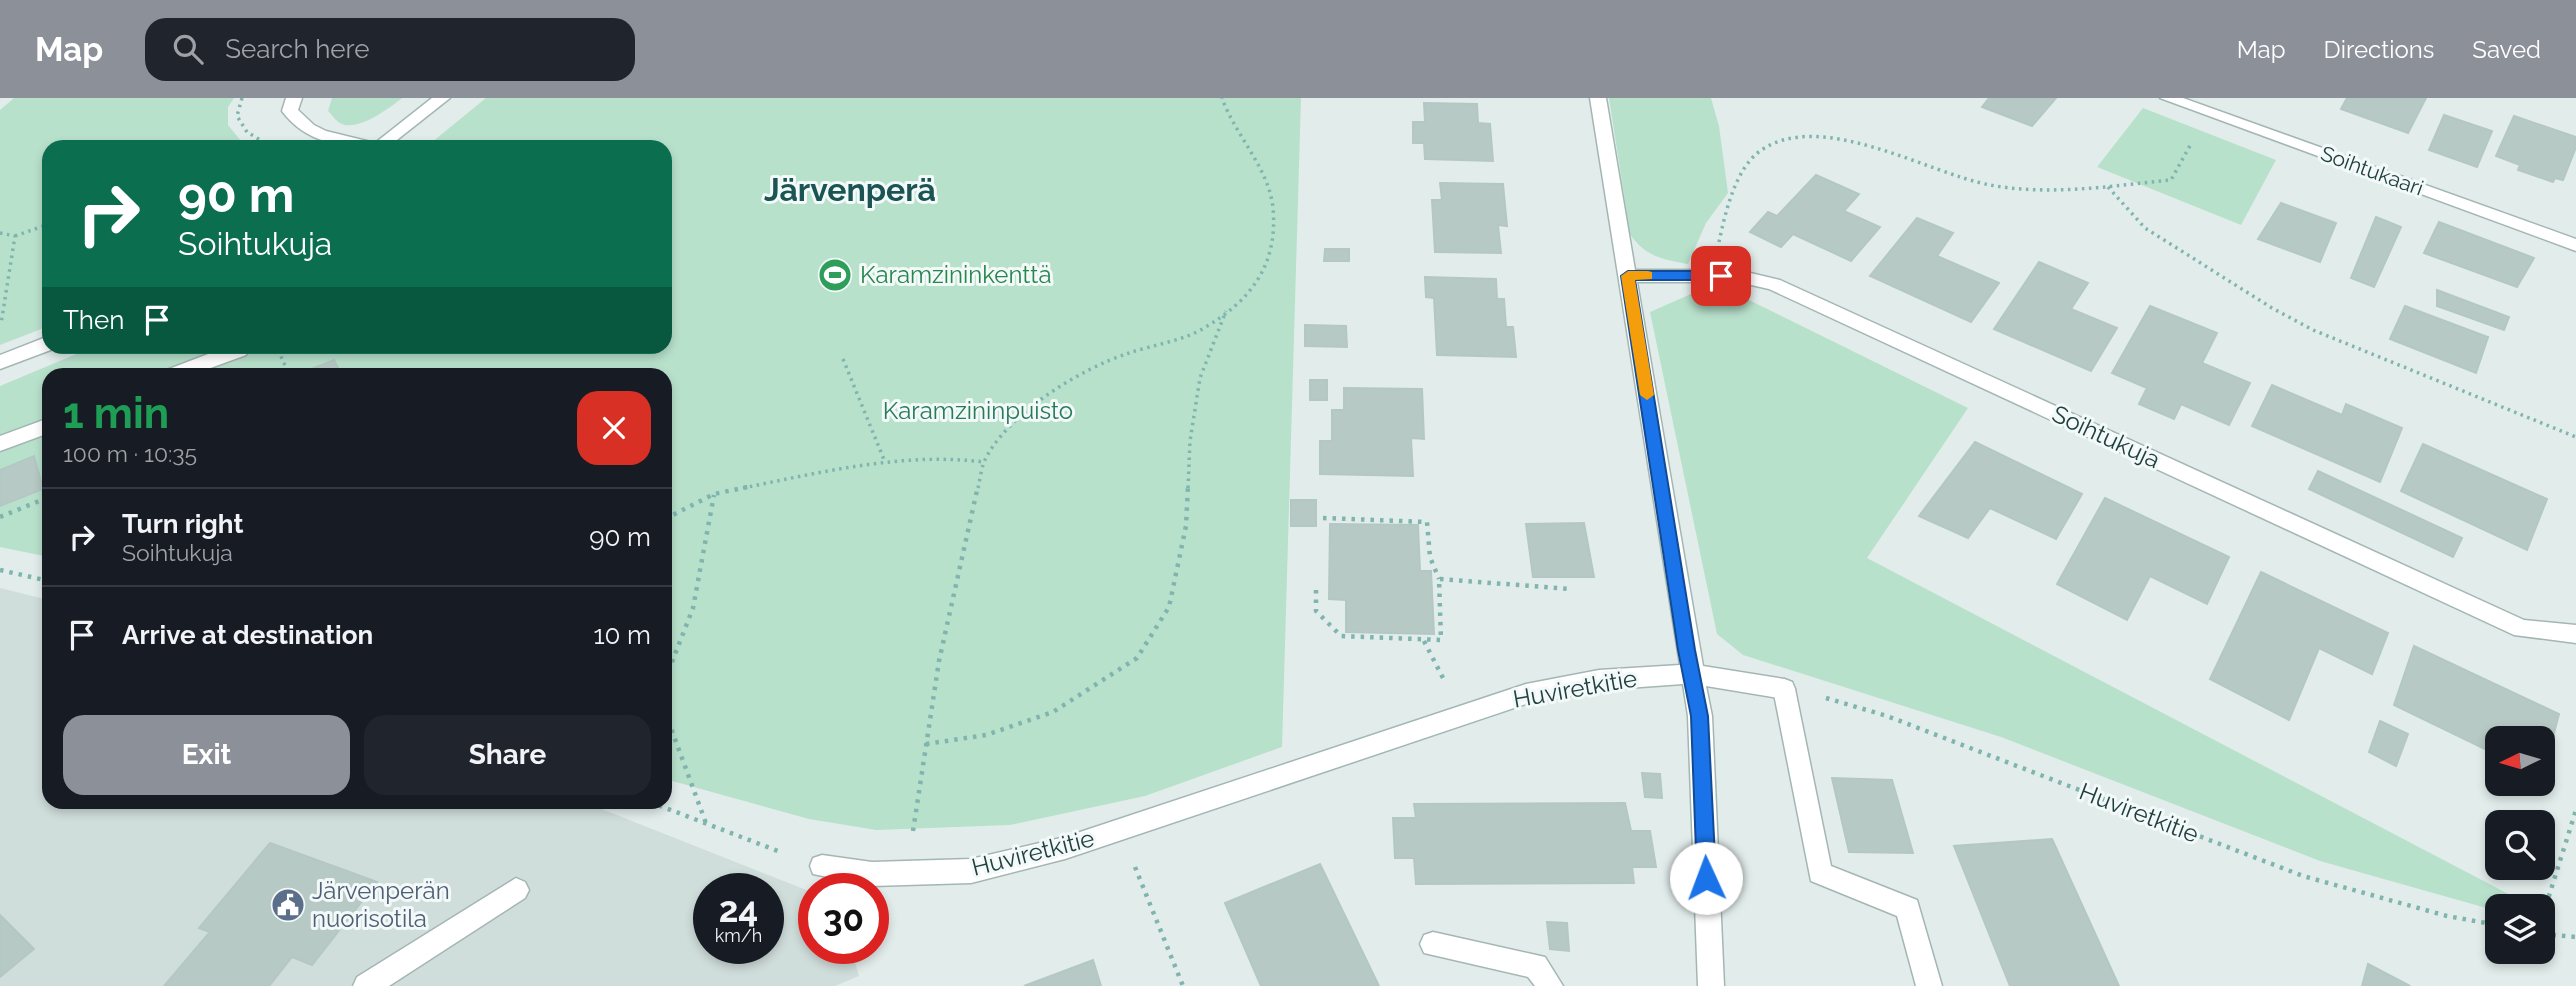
<!DOCTYPE html>
<html lang="en">
<head>
<meta charset="utf-8">
<style>
  :root { --surface:#171b24; --page:#20242c; --text:#f1f3f6; --muted:#9ea1a6; --line:#363941; --accent:#8c9099 }
  body { margin:0; font-family:Raleway,sans-serif; background:var(--page); color:var(--text); height:100vh; display:flex; flex-direction:column; font-size:26px; white-space:nowrap }
  * { box-sizing:border-box; margin:0 }
  p { font-size:23px; color:var(--muted) }
  .icon { flex:none; width:38px; height:38px; fill:none; stroke:currentColor; stroke-width:2; stroke-linecap:round; stroke-linejoin:round }
  .map { position:relative; flex:1; overflow:hidden }
  .drawer { position:absolute; left:42px; top:270px; width:630px; height:441px; display:flex; flex-direction:column; background:var(--surface); border-radius:21px; box-shadow:0 4px 10px #0003 }
  .drawer>* { flex:none }
  .banner { position:absolute; left:42px; top:42px; width:630px; height:214px; border-radius:21px; box-shadow:0 4px 10px #0003; background:#0b6e4f; color:#fff; overflow:hidden }
  .needle { width:46px; rotate:265deg }
  .controls { position:absolute; left:2485px; top:628px; display:grid; gap:14px }
  .controls a { display:grid; place-items:center; width:70px; height:70px; border-radius:14px; background:var(--surface); box-shadow:0 4px 10px #0003; font-size:35px }
  .speed { position:absolute; left:693px; top:775px; display:flex; gap:14px; font-size:35px; font-weight:700; text-align:center }
  .speed>* { display:grid; place-content:center; width:91px; height:91px; border-radius:50%; background:var(--surface); box-shadow:0 4px 10px #0003; line-height:1 }
  .speed small { font-size:18px; font-weight:400 }
  .speed .limit { border:10px solid #d22; background:#fff; color:#111 }
  .pin { position:absolute; display:grid; place-items:center; width:60px; height:60px; color:#fff; margin:-30px; border-radius:14px; box-shadow:0 4px 10px #0006 }
  .me { position:absolute; width:77px; margin:-38px; rotate:358deg; stroke-linejoin:round; filter:drop-shadow(0 0 5px #0008) }
  .turn { display:flex; align-items:center; gap:24px; height:147px; padding:0 21px; font-size:32px }
  .turn .icon { width:91px; height:91px; stroke-width:2.5 }
  .turn b { display:block; font-size:49px; line-height:60px }
  .then { display:flex; align-items:center; height:66px; padding:0 21px; background:#0003; gap:14px; font-size:26px }
  .round { display:grid; place-items:center; flex:none; width:74px; height:74px; border-radius:21px; background:var(--page) }
  .headline { display:flex; align-items:center; justify-content:space-between; height:119px; padding:0 21px }
  h1 { font-size:42px; font-weight:700; line-height:52px; color:#1e9e55 }
  .button { display:flex; gap:14px; margin-top:auto; padding:14px 21px }
  .button a { flex:1; height:80px; border-radius:21px; background:var(--accent); color:#fff; font-size:28px; font-weight:700; line-height:80px; text-align:center }
  .button a+a { background:var(--page); color:var(--text) }
  ul { padding:0; list-style:none }
  li { display:flex; align-items:center; gap:21px; height:98px; padding:0 21px; border-top:2px solid var(--line) }
  li div { flex:1 }
  li b { display:block; font-size:26px }
  li em { font-style:normal }
  header { display:flex; align-items:center; gap:42px; box-sizing:border-box; height:98px; padding:0 35px; background:var(--accent); color:#fff }
  header strong { font-size:33px }
  nav { display:flex; gap:38px; margin-inline-start:auto; font-size:24px }
  .search { width:490px; height:63px; background:var(--page); display:flex; align-items:center; gap:18px; box-sizing:border-box; padding:0 24px; border-radius:21px; color:var(--muted); font-size:26px }
  .map>svg:first-child { display:block }
</style>
</head>
<body>
<header>
<strong>Map</strong>
<div class="search"><svg class="icon" aria-label="search" viewBox="0 0 24 24"><circle cx="10" cy="10" r="6"/><path d="M15 15l6 6"/></svg>Search here</div>
<nav><a>Map</a><a>Directions</a><a>Saved</a></nav>
</header>
<div class="map">
<svg width="2576" height="888" viewBox="0 0 2576 888">
  <rect width="100%" height="100%" fill="#e2edeb"/>
  <path fill="#d0dedb" fill-rule="evenodd" d="M0,490L49,502V704H584L814,795V850L851,851L859,878L835,888H0ZM709,791H768V850H709Z"/>
  <path fill="#b8e1cc" d="M14,0H234L228,9V27L246,49H49V228L0,247V12Z
    M332,0H402C390,10 356,35 340,25C336,23 332,17 328,13Z
    M486,0H1301L1282,649L1145,698L1010,727L876,732L809,721L665,681V276H49V459L0,449V288L93,249L665,248V49H426Z
    M1609,0H1711L1719,28L1728,95L1706,125L1688,166C1664,162 1644,158 1630,136Z
    M2143,10L2276,62L2241,127L2097,69Z
    M1691,196L1749,202L1968,310L1867,460L2518,801L2513,808H2497V813L2320,763L2001,639L1743,557L1717,536L1650,214Z"/>
  <path fill="#b7c9c5" stroke="#b3c8c4" stroke-width="2" d="M1989,0H2056L2032,28L1982,9Z
    M2347,0H2426L2408,35L2341,11Z
    M1424,5L1477,6L1478,25L1490,26L1493,63L1425,61L1424,45H1413V24H1425Z
    M2444,17L2492,33L2477,69L2429,52Z
    M2514,18L2576,39V49L2563,82L2555,80L2553,84L2518,72L2520,67L2496,58Z
    M1816,77L1859,96L1844,113L1880,129L1851,163L1793,136L1781,149L1750,134L1768,114L1777,118Z
    M1440,85L1503,86L1507,128L1498,127L1501,155L1435,154L1432,102H1442Z
    M2281,105L2336,125L2320,164L2258,141Z
    M2376,119L2401,129L2374,189L2351,180Z
    M1917,120L1953,135L1937,158L1999,185L1971,224L1870,178Z
    M2439,124L2534,160L2517,189L2424,155Z
    M1325,151H1349V163H1324Z
    M2039,164L2088,185L2071,211L2117,230L2091,273L1994,231Z
    M1425,179L1496,181L1497,201H1504L1506,229H1513L1516,259L1437,257L1434,200L1426,199Z
    M2437,192L2509,219L2504,232L2437,208Z
    M2150,208L2217,235L2202,265L2250,285L2229,327L2181,306L2174,321L2139,306L2147,290L2112,275Z
    M2405,208L2488,239L2476,275L2390,241Z
    M1305,227L1346,228L1347,249L1305,248Z
    M334,262L341,276H318L314,270Z
    M1310,282H1327V302H1310Z
    M2272,287L2342,317L2346,306L2402,330L2380,384L2252,328Z
    M1344,290L1422,291L1424,341L1411,340L1413,378L1320,376V343H1332V312H1344Z
    M1975,344L2082,396L2056,441L1990,410L1968,440L1919,418Z
    M2423,346L2547,401L2527,452L2401,393Z
    M34,358L43,391L0,408V372Z
    M2318,373L2462,440L2453,459L2309,391Z
    M2105,400L2229,459L2207,506L2150,478L2127,522L2057,486Z
    M1291,402H1316V428H1291Z
    M1584,425L1594,479H1533L1526,426Z
    M1330,426L1418,427L1420,473H1431L1434,536L1346,534V502L1329,501Z
    M2261,474L2388,535L2372,576L2319,550L2289,622L2210,581Z
    M2414,548L2559,616L2543,677V640H2497V657L2394,607Z
    M2380,623L2408,636L2396,668L2369,654Z
    M1642,675L1660,676L1662,700L1645,699Z
    M1832,680L1892,682L1913,755L1849,754Z
    M1625,705L1631,733H1650L1656,769H1632L1634,785L1416,786L1414,760H1395L1393,720H1416L1414,706Z
    M2052,741L2119,888H2010L1954,748Z
    M270,745L377,784L312,867L292,859L269,888H164L210,834L199,830Z
    M1320,766L1379,888H1261L1225,805Z
    M0,817L34,851L0,879Z
    M1547,824L1567,825L1569,853L1550,851Z
    M1093,862L1101,888H1024Z
    M2368,866L2410,888H2362Z"/>
  <g fill="none" stroke-linecap="round" stroke-linejoin="round">
    <defs>
      <path id="service" d="M229,248H248V252L246,257L194,276H166L169,271Z
        M49,320V335L0,353V338Z
        M1784,581L1792,584L1795,591L1831,768L1917,802L1942,888H1916L1897,818L1811,783L1773,591L1776,584Z
        M516,780L525,784L529,792L525,800L389,888H353L357,879Z
        M1433,834L1545,859L1563,888H1535L1528,879L1424,855L1420,846L1424,837Z"/>
      <path id="minor" d="M286,0H302L298,12L314,27L326,33L375,45L377,49C340,49 306,45 282,13Z
        M1590,0H1606L1635,172H1738L1780,182L2524,522L2576,527V545L2514,537L1769,191L1738,184H1637L1703,568L1784,581L1792,584L1795,591L1792,598L1784,601L1706,588L1712,618L1724,888H1698L1688,618L1683,586L1599,592L1526,606L1065,761L971,785L872,788L813,776L810,768L813,760L822,757L872,764L971,761L1065,739L1526,586L1599,572L1680,567Z
        M2160,0H2183L2576,141V153Z"/>
      <path id="tertiary" d="M432,0H450L388,49H370Z
        M49,238V248L56,250L0,271V257Z"/>
    </defs>
    <use href="#service" stroke="#a4b6b4" stroke-width="3"/>
    <use href="#minor" stroke="#a4b6b4" stroke-width="3"/>
    <use href="#tertiary" stroke="#a4b6b4" stroke-width="3"/>
    <path stroke="#7fb4af" stroke-width="3.5" stroke-dasharray="2.5 4.5" stroke-linecap="butt" d="M242,0L237,18L247,34L272,49
      M2108,89L2145,130L2272,210L2313,232L2576,339
      M0,135L15,138L1,226
      M15,138L49,126
      M1719,144C1725,116 1735,71 1760,53C1820,10 1927,75 1990,87C2049,98 2112,88 2171,82L2192,44
      M278,251L296,248
      M278,252L289,276
      M843,261L885,364
      M743,390C822,374 903,354 984,364
      M978,390C980,382 981,372 984,364C1006,316 1080,271 1129,255C1152,247 1183,243 1204,230C1252,202 1278,166 1273,110C1269,70 1235,37 1222,0
      M1188,390L1190,343L1200,280L1226,213"/>
    <path stroke="#7fb4af" stroke-width="4.5" stroke-dasharray="3.5 6" stroke-linecap="butt" d="M0,419L49,399
      M1323,420L1427,424L1430,459L1439,481
      M665,421L714,396L752,388
      M0,472L49,483
      M1316,492V513L1341,538L1441,542L1439,481L1571,491
      M1424,543L1444,582
      M665,582L693,510L714,397
      M1826,600L1887,618L2303,778L2447,818L2497,827
      M665,614L707,728
      M926,646L986,637L1053,614L1137,560L1169,509L1186,428L1188,388
      M650,704L783,755
      M913,733L939,563L978,388
      M1135,769L1183,888
      M2543,817L2576,712
      M2543,836L2576,839"/>
    <use href="#service" fill="#fff" fill-rule="evenodd"/>
    <use href="#minor" fill="#fff" fill-rule="evenodd"/>
    <use href="#tertiary" fill="#fff" fill-rule="evenodd"/>
  </g>
  <path fill="#1a73e8" stroke="#114b97" stroke-width="2" d="M1628,173H1721L1728,178L1721,182H1635L1695,552L1708,618L1716,780L1713,786L1706,789L1700,786L1697,780L1691,618L1678,552L1621,178Z"/>
  <path fill="#f59e0b" d="M1648,173L1652,174V181L1635,182L1654,297L1647,302L1640,297L1621,178L1628,173Z"/>
  <defs>
    <symbol id="stadium-disc" viewBox="-11 -11 22 22"><circle r="9.5" fill="#2e9e5b" stroke="#f3f9f8"/><path d="M0-5a6.5 5 0 1 0 0 10a6.5 5 0 1 0 0-10ZM-3.5-1.8h7v3.6h-7Z" fill="#fff"/></symbol>
    <symbol id="civic-disc" viewBox="-11 -11 22 22"><circle r="9.5" fill="#5c6f8a" stroke="#f3f9f8"/><path d="M-.6-6.5H3V-4.5H.6V-3L4-1V1h2V6H-6V1h2V-1L-.6-3ZM-1.2 2.5V6h2.4V2.5Z" fill="#fff"/></symbol>
  </defs>
  <g fill-rule="evenodd">
    <use href="#stadium-disc" x="816" y="158" width="38" height="38"/>
    <use href="#civic-disc" x="269" y="788" width="38" height="38"/>
  </g>
  <g text-anchor="middle" stroke-width="6" stroke-linejoin="round" paint-order="stroke">
    <g font-size="21" fill="#20403f" stroke="#f3f9f8">
      <text transform="translate(2372 73) rotate(20)" y="7">Soihtukaari</text>
    </g>
    <g font-size="24" fill="#27864d" stroke="#f3f9f8" text-anchor="start">
      <text x="860" y="185">Karamzininkenttä</text>
    </g>
    <g font-size="24" fill="#267b59" stroke="#f3f9f8">
      <text x="978" y="321">Karamzininpuisto</text>
    </g>
    <g font-size="24" fill="#20403f" stroke="#f3f9f8">
      <text transform="translate(2106 339) rotate(25)" y="8">Soihtukuja</text>
      <text transform="translate(1575 591) rotate(-10)" y="8">Huviretkitie</text>
      <text transform="translate(2139 715) rotate(21)" y="8">Huviretkitie</text>
      <text transform="translate(1033 755) rotate(-14)" y="8">Huviretkitie</text>
    </g>
    <g font-size="24" fill="#4e5e75" stroke="#f3f9f8" text-anchor="start">
      <text x="312" y="801">Järvenperän<tspan x="312" dy="28">nuorisotila</tspan></text>
    </g>
    <g font-size="32" font-weight="bold" fill="#1a5553" stroke="#f3f9f8">
      <text x="850" y="103">Järvenperä</text>
    </g>
  </g>
</svg>
<div class="controls">
<a><svg class="needle" viewBox="-14 -14 28 28"><path d="M0-13l5 13h-10z" fill="#e53935"/><path d="M0 13l5-13h-10z" fill="#9ea1a6"/></svg></a>
<a><svg class="icon" aria-label="search" viewBox="0 0 24 24"><circle cx="10" cy="10" r="6"/><path d="M15 15l6 6"/></svg></a>
<a><svg class="icon" aria-label="layers" viewBox="0 0 24 24"><path d="M12 4l9 5-9 5-9-5zM3 14l9 5 9-5"/></svg></a>
</div>
<div class="speed"><div>24<small>km/h</small></div><div class="limit">30</div></div>
<div class="pin" style="left:1721px;top:178px;background:#d93025"><svg class="icon" aria-label="arrive" viewBox="0 0 24 24"><path d="M6 21V4h12l-3 4 3 4H6"/></svg></div>
<svg class="me" style="left:1706px;top:780px" viewBox="-20 -20 40 40"><circle r="19" fill="#fff"/><path d="M0-13L10 11 0 6-10 11z" fill="#1a73e8"/></svg>
<div class="banner">
<div class="turn"><svg class="icon" aria-label="right" viewBox="0 0 24 24"><path d="M7 20v-9h11M14 6l5 5-5 5"/></svg><div><b>90 m</b>Soihtukuja</div></div>
<div class="then">Then<svg class="icon" aria-label="arrive" viewBox="0 0 24 24"><path d="M6 21V4h12l-3 4 3 4H6"/></svg></div>
</div>
<section class="drawer">
<div class="headline"><div><h1>1 min</h1><p>100 m · 10:35</p></div><a class="round" style="background:#d93025;color:#fff"><svg class="icon" aria-label="close" viewBox="0 0 24 24"><path d="M6 6l12 12M18 6L6 18"/></svg></a></div>
<ul>
<li><svg class="icon" aria-label="right" viewBox="0 0 24 24"><path d="M7 20v-9h11M14 6l5 5-5 5"/></svg><div><b>Turn right</b><p>Soihtukuja</p></div><em>90 m</em></li>
<li><svg class="icon" aria-label="arrive" viewBox="0 0 24 24"><path d="M6 21V4h12l-3 4 3 4H6"/></svg><div><b>Arrive at destination</b></div><em>10 m</em></li>
</ul>
<div class="button"><a>Exit</a><a>Share</a></div>
</section>
</div>
</body>
</html>
